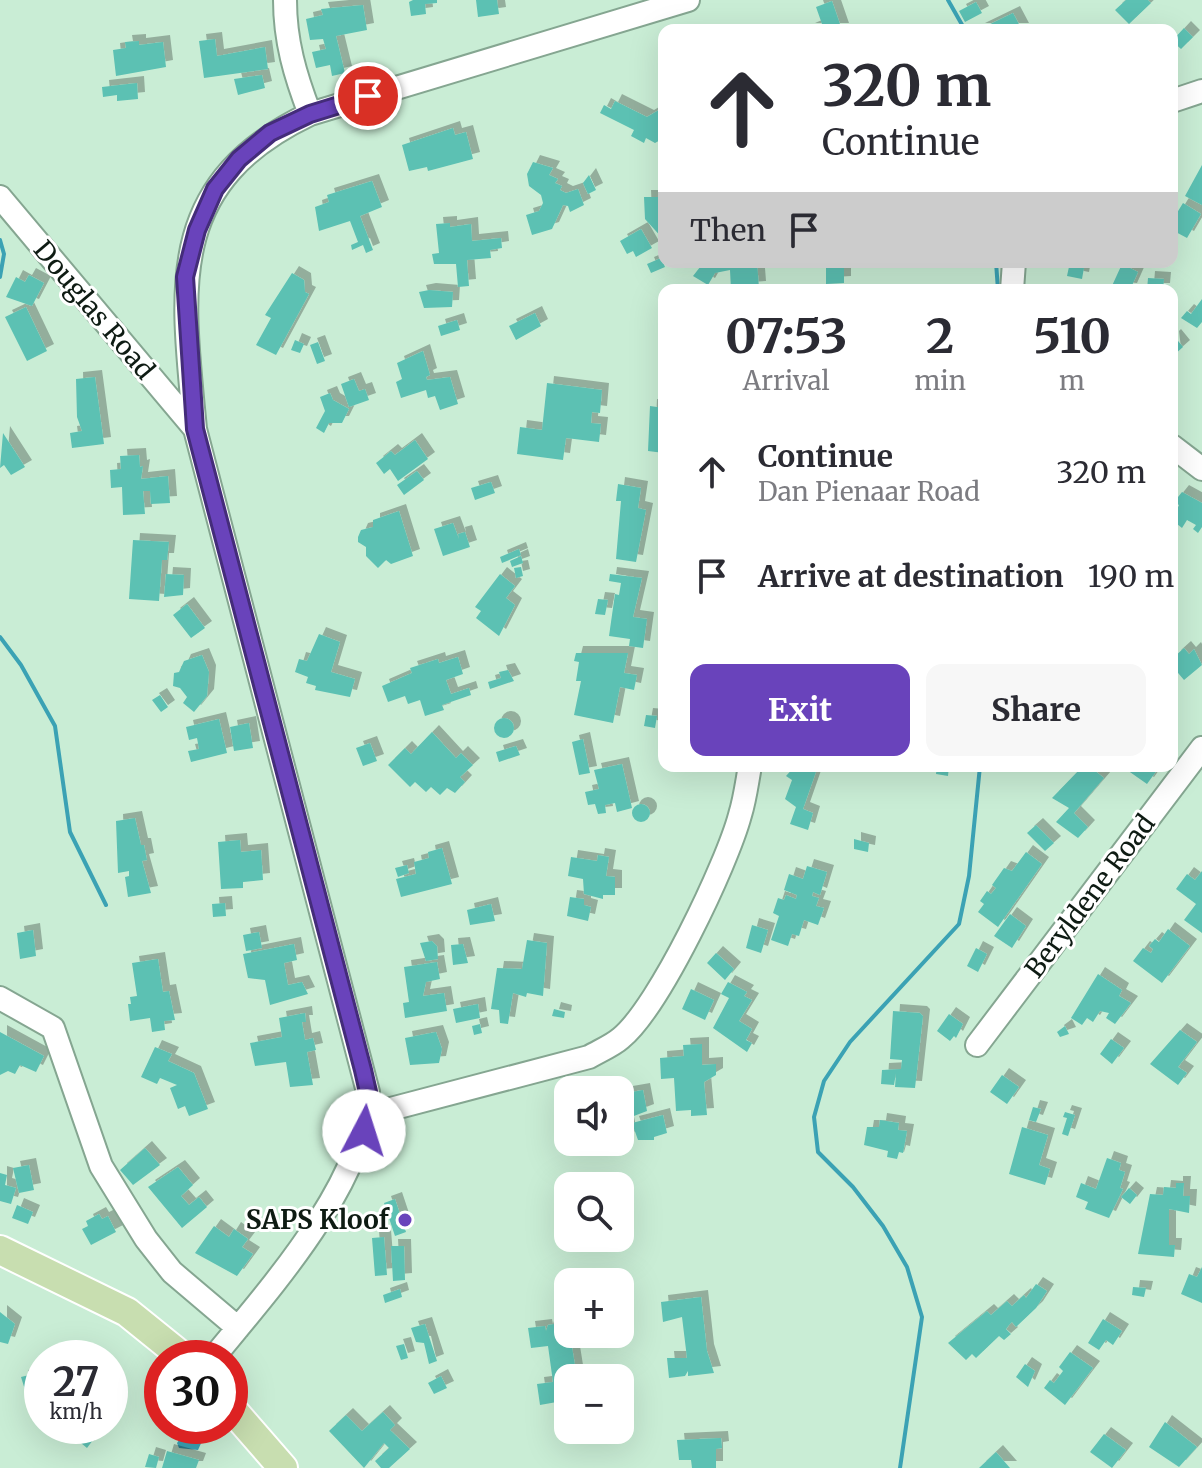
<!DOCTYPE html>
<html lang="en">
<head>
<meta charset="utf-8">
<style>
  :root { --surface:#fff; --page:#f7f7f7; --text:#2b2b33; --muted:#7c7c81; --accent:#6943bb }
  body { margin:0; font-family:Merriweather,serif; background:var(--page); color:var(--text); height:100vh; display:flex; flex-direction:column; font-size:30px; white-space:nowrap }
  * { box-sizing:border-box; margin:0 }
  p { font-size:26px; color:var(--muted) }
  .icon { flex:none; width:44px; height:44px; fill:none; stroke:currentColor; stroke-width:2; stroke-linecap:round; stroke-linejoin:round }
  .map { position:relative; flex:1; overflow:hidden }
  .details { position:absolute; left:658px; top:284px; width:520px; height:488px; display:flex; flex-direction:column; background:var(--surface); border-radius:16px; box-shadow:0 8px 32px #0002 }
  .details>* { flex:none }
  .banner { position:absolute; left:658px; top:24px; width:520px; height:244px; border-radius:16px; box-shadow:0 8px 32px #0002; background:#fff; color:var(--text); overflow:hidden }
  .buttons { position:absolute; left:554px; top:1076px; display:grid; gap:16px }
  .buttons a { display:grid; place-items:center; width:80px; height:80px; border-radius:16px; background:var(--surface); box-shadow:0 8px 32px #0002; font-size:40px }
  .speed { position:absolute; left:24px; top:1340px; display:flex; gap:16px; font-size:40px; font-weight:700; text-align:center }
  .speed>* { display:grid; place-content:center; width:104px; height:104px; border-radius:50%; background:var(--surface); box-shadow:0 8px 32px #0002; line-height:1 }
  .speed small { font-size:20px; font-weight:400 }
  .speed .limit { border:12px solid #d22; background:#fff; color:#111 }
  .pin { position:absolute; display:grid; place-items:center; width:68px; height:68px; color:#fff; margin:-34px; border:4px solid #fff; border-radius:50%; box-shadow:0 2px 8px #0007 }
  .me { position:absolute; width:88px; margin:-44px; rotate:5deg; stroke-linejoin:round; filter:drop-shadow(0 0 6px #0008) }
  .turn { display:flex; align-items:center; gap:28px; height:168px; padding:0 32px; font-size:36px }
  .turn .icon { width:104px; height:104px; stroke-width:2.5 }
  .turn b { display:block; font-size:56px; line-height:68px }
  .then { display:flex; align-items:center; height:76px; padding:0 32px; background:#0003; gap:16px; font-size:30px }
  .eta { display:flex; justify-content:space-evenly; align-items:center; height:136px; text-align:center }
  .eta b { font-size:48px; font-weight:700; line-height:56px }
  .button { display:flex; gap:16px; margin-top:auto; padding:16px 32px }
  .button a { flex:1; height:92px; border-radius:16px; background:var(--accent); color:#fff; font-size:32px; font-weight:700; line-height:92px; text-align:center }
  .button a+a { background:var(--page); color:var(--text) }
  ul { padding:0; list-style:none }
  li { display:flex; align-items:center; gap:24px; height:104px; padding:0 32px }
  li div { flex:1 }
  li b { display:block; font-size:30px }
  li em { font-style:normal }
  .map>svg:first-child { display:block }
</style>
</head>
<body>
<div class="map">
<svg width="1202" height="1468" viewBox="0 0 1202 1468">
  <defs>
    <filter id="shadow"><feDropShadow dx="7" dy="-7" stdDeviation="0" flood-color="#0004"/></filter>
  </defs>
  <rect width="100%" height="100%" fill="#c9edd5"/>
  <path fill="#3ba2b4" d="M185,1432L203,1439L198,1450L179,1448L177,1443Z"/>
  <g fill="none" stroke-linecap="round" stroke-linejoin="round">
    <path stroke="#3ba2b4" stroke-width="4" d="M948,0L965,30
      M0,240L4,254L0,277
      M996,262L998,290
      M0,637L21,665L55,726L70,832L106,905
      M900,1468L922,1317L907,1267L883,1226L853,1187L818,1152L814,1117L824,1081L850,1042L959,924L969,876L980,766"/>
  </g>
  <path fill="#5cc1b3" filter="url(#shadow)" d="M413,0H437V3L425,4L426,14L411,16L409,2Z
    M476,0H497L499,14L478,17Z
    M1126,0H1148L1151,3L1129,24L1115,10Z
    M832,1L842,30H808L822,24L816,7Z
    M976,2L982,13L965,22L959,11Z
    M363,5L367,30L336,36L345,73L332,76L330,65L316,68L312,52L326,49L323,39L310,40L306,19L323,15L321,9Z
    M1013,13L1022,30H978Z
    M1184,28L1193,37L1181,49L1172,41Z
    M215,39L217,56L265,47L268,69L204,78L199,41Z
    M139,41V45L163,42L166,67L116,76L113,50L126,48L125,42Z
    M262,75L265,88L238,95L234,79Z
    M137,83L138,99L117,101V95L103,97L102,87Z
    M615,101L647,117L664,107V138L655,143L646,138L644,143L631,136L634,130L600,113L604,105L611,109Z
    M453,128L455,135L466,132L473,159L428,171L427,167L409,171L402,145Z
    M533,162L553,168L549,175L558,179L555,183L562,186L560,190L566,193L578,189L584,205L570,212L568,206L563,205L552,229L532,235L526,215L539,211L543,203L541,195L529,186L527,174Z
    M1202,165V205L1185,196Z
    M589,175L596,190L588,194L583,183Z
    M372,181L382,207L360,216L373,250L366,253L363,245L352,250L351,245L358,242L350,221L319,231L315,207L329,202L327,195Z
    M644,197H664V240L645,219Z
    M1183,203L1201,214L1187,238L1172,230V221Z
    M450,223V227L471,224L472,241L501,238L502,248L490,250L491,258L467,260L469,286L458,287L456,264H434L432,254L439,253L436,224Z
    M641,229L652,248L636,257L633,251L627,254L620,241Z
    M661,258L665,267L651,273L647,264Z
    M704,262H757L759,288L731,290L730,270L715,273L708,285L693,276Z
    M826,262H844V283L826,284Z
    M1070,262H1085L1082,279L1067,276Z
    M1122,264L1138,272L1130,290L1111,288Z
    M292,273L304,280L305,292L309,294L276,355L256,345L271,318L265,315Z
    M29,275L44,283L32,306L6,297L16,277L25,282Z
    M1148,278L1164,279L1163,290H1147Z
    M429,290L453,292L452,307L424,308L419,292Z
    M1202,299V322L1197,328L1181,318L1187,311L1191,314Z
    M26,307L47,351L27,361L5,317Z
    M535,313L541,326L516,340L509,326Z
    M457,320L460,330L441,336L438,326Z
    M1174,336L1183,347L1174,355L1172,338Z
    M295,340L304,344L300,353L291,350Z
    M318,342L325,361L317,364L310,345Z
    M423,351L430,375L426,377L427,380L450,377L458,404L440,410L435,396L428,398L426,390L401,398L396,382L402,379L397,363Z
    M95,377L104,444L72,448L70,433L82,431L77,417L76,379Z
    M354,379L359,391L365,389L369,400L349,407L341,384Z
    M547,383L602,390L600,413L592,412L591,423L601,424L599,442L566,438L563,460L517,454L520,427L542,430Z
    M330,393L333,400L349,409L342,423H329L324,433L316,428L325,411L320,397Z
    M650,406L664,408V453L648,451Z
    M3,433L25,467L11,475L4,465L0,468Z
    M415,440L428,459L398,481L390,469L384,474L376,463L391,451L395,455Z
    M139,455L140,467L143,466L141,479L168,476L170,503L151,504L150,491H143L145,514L123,515L122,487L111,488L110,470L121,469L120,456Z
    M417,471L424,480L404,495L397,485Z
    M491,482L495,493L475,500L471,488Z
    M618,484L641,488L638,508L646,510L636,562L616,559L621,501H616Z
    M1182,492L1202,503V527L1198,533L1193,529L1196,525L1187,520L1182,528L1172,520L1179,505L1174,502Z
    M399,511L413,556L391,564L386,560L378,568L366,556V547L358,542V537L361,530L373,527V520Z
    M453,523L459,539L458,534L465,532L470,547L443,556L434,529Z
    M133,540L169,542L167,560H162L159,601L129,599Z
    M519,549L521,555L502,563L500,557Z
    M521,556L523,563L512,567L510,561Z
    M521,567L523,576L516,578L514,568Z
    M166,574L184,575L183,595L164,597Z
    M500,574L515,586L506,598L515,605L499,636L476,618L481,611L475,607Z
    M610,574L642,578L633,617L647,619L643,648L629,646L630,639L609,636L615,594L619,595L621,583L609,581Z
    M598,599L608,600L605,615L595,614Z
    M187,604L205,628L191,638L173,615Z
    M319,634L340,642L331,672L355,679L350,697L315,690L316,686L306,683L308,677L295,672L299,659L307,661Z
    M1184,648L1189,654L1194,649L1202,665L1184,680L1173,667L1178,662L1174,657Z
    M576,653H628L624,673L637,675L634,690L620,687L613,723L574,715L581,681H576L579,662L574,661Z
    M202,655L209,672L207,696L194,712L183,703L187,697L180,688L173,686L174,673L179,672L184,661Z
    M458,657L463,674L446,680L451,694L469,688L471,695L442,705L444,710L425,716L420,700L408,704L405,696L388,702L382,686L412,673L410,668L438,659L439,663Z
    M508,670L514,681L490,689L488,682L501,678L499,672Z
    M160,695L168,707L161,712L152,700Z
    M646,715L657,716L655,728L644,726Z
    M494 728a10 10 0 1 1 20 0a10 10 0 1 1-20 0Z
    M219,719L227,753L191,762L188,751L199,749L197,738L189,740L186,727Z
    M249,723L253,748L234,751L230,727Z
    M432,732L456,758L461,753L473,765L460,777L465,782L455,793L447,788L440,795L431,787L426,792L415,782L410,787L388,765L405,748L411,754Z
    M583,739L590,773L579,775L572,742Z
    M370,743L377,761L363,766L356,748Z
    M516,746L520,755L499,762L496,752Z
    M622,764L632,808L617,812L615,803L605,805L606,813L598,814L595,804L588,805L585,792L599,789L594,770Z
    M795,766H818L803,809L813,813L808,830L790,824L796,807L785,799L792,780L786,776Z
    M937,766H949L948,776L936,774Z
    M1083,766H1089L1104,778L1074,813L1088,827L1078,838L1056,822L1069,808L1052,798Z
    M1129,766H1160L1147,784L1127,770Z
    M632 813a9 9 0 1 1 18 0a9 9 0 1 1-18 0Z
    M135,818L141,845H144L147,860L142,861L151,893L128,897L125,877L129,876V871L118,873L116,821Z
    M1036,825L1054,843L1045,851L1027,833Z
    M854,839L869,843L868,852L854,849Z
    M240,840L241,852L261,850L263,880L243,882V888L221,889L218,842Z
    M442,848L452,884L401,897L396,879L416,874L414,862L429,858L428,852Z
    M1026,852L1042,864L998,927L978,912L984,904L980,901L987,891L991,894L996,888L992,885L1004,868L1012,871Z
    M598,855L609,857L606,876L615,877V895H603V899L584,894L583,879L568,876L571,857L597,861Z
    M407,865L409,873L398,877L395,868Z
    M807,866L827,872L820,895L813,892L812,896L819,898L816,906L824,908L818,925L804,920L799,936L792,934L788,946L771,940L779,916L773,913L778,898L784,900L786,895L796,899L797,895L784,890L789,874L803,879Z
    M1202,871V933L1184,920L1196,904L1176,889L1187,874L1195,880Z
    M570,897L584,899V905L591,907L588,921L567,916Z
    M225,903L226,916L213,917L212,904Z
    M491,904L495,921L470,925L467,910Z
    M1010,914L1026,926L1012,948L994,936Z
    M752,925L768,930L761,953L746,948Z
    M1168,929L1190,946L1162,983L1133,961L1143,948L1151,953L1153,949L1149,946L1155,939L1159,942Z
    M33,930L36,956L20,959L17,933Z
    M259,932L262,948L246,951L243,935Z
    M527,940L547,943L543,996L527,993L526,997L513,993L508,1024L500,1023L499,1010L491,1009L497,968L522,969Z
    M432,941L437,946L438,959L426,961L420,943Z
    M294,944L297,960L284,963L288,985L302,982L308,994L270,1005L265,980L248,978L243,954Z
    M463,944L468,963L453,965L451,945Z
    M976,948L987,954L978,972L967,966Z
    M716,953L734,969L725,980L707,963Z
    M158,959L163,992L169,991L175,1020L164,1021L165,1030L152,1032L150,1018L130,1021L128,1004H131L130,997L137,996L132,963Z
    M437,962L440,979L426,982L423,996L444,993L447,1011L405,1018L403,1003L409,1002L404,967Z
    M1098,974L1122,990L1119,996L1131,1003L1115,1024L1106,1018L1109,1013L1100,1011L1093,1022L1087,1018L1082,1025L1071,1018Z
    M728,982L747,992L744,996L752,1000L739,1021L752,1029L746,1040L752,1043L747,1052L713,1028L729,998L721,994Z
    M691,989L714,1000L705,1020L682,1009Z
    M478,1004L480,1018L456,1023L453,1009Z
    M554,1009L565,1012L564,1018L552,1016Z
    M893,1011L920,1013L923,1016L915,1088L895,1087L896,1073L894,1085L881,1084L882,1070L901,1069L902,1060L890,1059Z
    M305,1013L306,1022H302L305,1040L313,1038L316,1050L307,1052L313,1085L290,1087L286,1062L255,1066L250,1043L282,1037L279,1018Z
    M949,1014L963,1024L956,1038L954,1036L950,1041L937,1031Z
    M480,1024L482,1033L474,1035L472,1026Z
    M1065,1026L1069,1034L1060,1037L1057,1032Z
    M1180,1030L1197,1042L1178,1067L1187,1073L1178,1085L1150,1064Z
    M0,1032L44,1056L36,1072L20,1065L15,1074L8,1071L0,1075Z
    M436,1032L442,1049L439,1063L410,1065L405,1038Z
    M1111,1039L1124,1048L1112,1064L1100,1054Z
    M702,1044V1065L716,1064V1075L704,1082L707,1115L691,1116V1110L676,1111L674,1078L661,1079L660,1058L684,1056L683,1045Z
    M155,1047L172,1054L168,1061L194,1073L208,1109L189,1116L185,1106L178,1109L170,1088L177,1085L160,1078L157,1084L141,1077Z
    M1002,1075L1019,1087L1007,1104L990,1092Z
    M643,1090L647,1111L626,1119L630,1138L620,1140V1094Z
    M1033,1107L1041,1109L1036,1122L1029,1120Z
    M1065,1112L1075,1115L1068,1136L1062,1134L1067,1118L1063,1117Z
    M663,1115L667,1133L654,1137V1140H638L632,1123Z
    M880,1120L899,1123L898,1130L907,1131L903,1153L899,1152L897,1159L887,1157L888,1151L864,1145L867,1127H879Z
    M1022,1127L1048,1135L1039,1165L1050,1169L1045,1185L1009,1174Z
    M145,1148L160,1165L133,1185L120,1170Z
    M1107,1158L1121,1163L1119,1170L1125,1172L1120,1188L1123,1189L1109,1218L1085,1209L1088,1202L1076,1197L1081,1183L1096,1189Z
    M29,1165L34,1190L19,1193L13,1168Z
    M178,1167L193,1185L181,1196L189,1205L199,1197L207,1207L182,1228L148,1187Z
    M0,1173L7,1175L5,1185L16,1188L11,1204L0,1201Z
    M1176,1183H1184L1183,1196H1190L1189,1213L1169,1209V1245H1175L1174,1257L1138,1254L1150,1194L1163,1195L1164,1187L1176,1188Z
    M1129,1188L1137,1195L1130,1204L1121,1197Z
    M395,1199L406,1232L395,1236L384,1203Z
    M17,1205L33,1212L28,1224L12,1218Z
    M99,1214L102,1219L108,1216L116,1232L91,1245L82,1229L88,1226L86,1221Z
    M214,1226L229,1237L234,1229L248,1239L242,1247L253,1254L237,1276L195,1253Z
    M384,1237L387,1275L375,1276L372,1238Z
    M391,1246H404L405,1280L393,1281Z
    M1202,1267V1303L1181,1294L1189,1274L1197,1277Z
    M1036,1284L1047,1291L1036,1308L1016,1327L1012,1322L1009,1325L1006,1329L1011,1334L1004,1340L999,1336L976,1358L972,1354L966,1360L948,1343L987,1311L991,1315L1007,1301L1012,1306L1024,1295L1026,1298Z
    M1133,1287L1146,1288L1144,1297L1132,1295Z
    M400,1289L402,1297L385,1303L383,1295Z
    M701,1297L707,1351L714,1373L688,1376V1371L685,1376L669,1378L667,1358H687L682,1317L663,1322L661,1302Z
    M0,1312L15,1324L8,1344L0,1342Z
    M1103,1319L1122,1331L1113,1345L1106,1340L1099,1350L1088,1343Z
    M568,1322L577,1378H568V1400L540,1405L537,1384L553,1382L548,1346L531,1348L528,1328L545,1326L546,1331L548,1325Z
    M425,1324L437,1361L429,1364L424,1343L416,1342L411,1328Z
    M404,1344L408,1358L401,1360L396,1346Z
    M1070,1352L1093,1368L1065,1405L1044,1388L1050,1380L1054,1383L1063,1371L1059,1367Z
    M1025,1364L1035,1371L1028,1387L1016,1377Z
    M42,1370V1389L26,1393L21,1377L37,1373L38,1376Z
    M441,1376L447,1388L434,1394L428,1383Z
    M383,1412L395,1425L390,1430L410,1449L389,1468H381L375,1461L389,1448L384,1443L364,1468L329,1431L346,1415L362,1431Z
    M1165,1422L1197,1447L1179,1467L1149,1447Z
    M54,1426H87L83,1431L93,1440L87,1448L76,1439L73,1443Z
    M1104,1434L1126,1450L1112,1468L1090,1452Z
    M721,1438L722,1448L716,1449V1468H692L691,1460H679L677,1440Z
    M167,1451L199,1460L196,1468H162Z
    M996,1452L1010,1468H979Z
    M149,1454L159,1457L156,1468L145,1467Z"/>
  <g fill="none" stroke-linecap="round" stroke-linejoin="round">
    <defs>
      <path id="minor" d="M285,0C285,41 295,75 310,114
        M1172,101L1202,91
        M0,197L195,429L368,1092C367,1181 268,1291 213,1358
        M1012,290L1014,262
        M195,429C182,290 163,184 310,114L688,0
        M1172,446L1202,469
        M0,998L53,1028L101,1166L146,1239L172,1272L238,1328
        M977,1045L1202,748
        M368,1115L589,1057C599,1051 612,1046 621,1038C659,1007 727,864 740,815C745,799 747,782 750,766"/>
      <path id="major" d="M0,1250L127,1312L184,1358
        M230,1407L283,1468"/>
    </defs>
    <use href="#minor" stroke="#85a691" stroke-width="26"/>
    <use href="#major" stroke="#fff" stroke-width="32"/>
    <use href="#minor" stroke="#fff" stroke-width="22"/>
    <use href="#major" stroke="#c8deb0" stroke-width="28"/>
  </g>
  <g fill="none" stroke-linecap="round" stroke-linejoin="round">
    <defs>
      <path id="route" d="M364,1131L368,1092L363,1070L195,429L185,277L197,230L215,189L239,159L270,133L310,114L368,96"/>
    </defs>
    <use href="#route" stroke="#442c7a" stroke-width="20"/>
    <use href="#route" stroke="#6943bb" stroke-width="14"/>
  </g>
  <circle fill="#6943bb" stroke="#fff" stroke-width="3" cx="405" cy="1220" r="8"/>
  <g text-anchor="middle" stroke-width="6" stroke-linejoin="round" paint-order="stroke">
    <g font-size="26" fill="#0e1b13" stroke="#fff">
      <text transform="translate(94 310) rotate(50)" y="9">Douglas Road</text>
      <text transform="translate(1090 896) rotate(-53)" y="9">Beryldene Road</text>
    </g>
    <g font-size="26" font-weight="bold" fill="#0e1b13" stroke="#fff" text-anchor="end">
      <text x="389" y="1229">SAPS Kloof</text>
    </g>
  </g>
</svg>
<div class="buttons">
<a><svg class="icon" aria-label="sound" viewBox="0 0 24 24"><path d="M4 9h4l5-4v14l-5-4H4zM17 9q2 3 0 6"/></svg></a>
<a><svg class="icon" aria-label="search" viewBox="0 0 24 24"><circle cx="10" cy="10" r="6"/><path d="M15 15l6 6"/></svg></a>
<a>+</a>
<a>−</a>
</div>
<div class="speed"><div>27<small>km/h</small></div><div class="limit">30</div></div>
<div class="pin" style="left:368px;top:96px;background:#d93025"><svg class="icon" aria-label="arrive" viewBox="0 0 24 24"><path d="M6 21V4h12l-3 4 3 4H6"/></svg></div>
<svg class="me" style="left:364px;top:1131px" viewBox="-20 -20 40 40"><circle r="19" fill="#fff"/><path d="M0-13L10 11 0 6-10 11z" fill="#6943bb"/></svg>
<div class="banner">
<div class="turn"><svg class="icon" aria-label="ahead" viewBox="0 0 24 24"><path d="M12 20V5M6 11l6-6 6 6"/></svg><div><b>320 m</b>Continue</div></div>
<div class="then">Then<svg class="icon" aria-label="arrive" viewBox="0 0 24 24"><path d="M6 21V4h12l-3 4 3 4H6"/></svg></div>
</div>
<section class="details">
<div class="eta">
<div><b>07:53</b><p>Arrival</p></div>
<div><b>2</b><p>min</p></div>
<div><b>510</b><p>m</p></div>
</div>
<ul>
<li><svg class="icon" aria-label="ahead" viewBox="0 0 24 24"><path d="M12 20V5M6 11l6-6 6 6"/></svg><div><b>Continue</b><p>Dan Pienaar Road</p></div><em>320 m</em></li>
<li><svg class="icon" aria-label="arrive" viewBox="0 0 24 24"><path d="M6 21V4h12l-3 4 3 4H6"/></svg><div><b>Arrive at destination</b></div><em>190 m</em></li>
</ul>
<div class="button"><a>Exit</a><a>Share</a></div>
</section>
</div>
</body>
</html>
